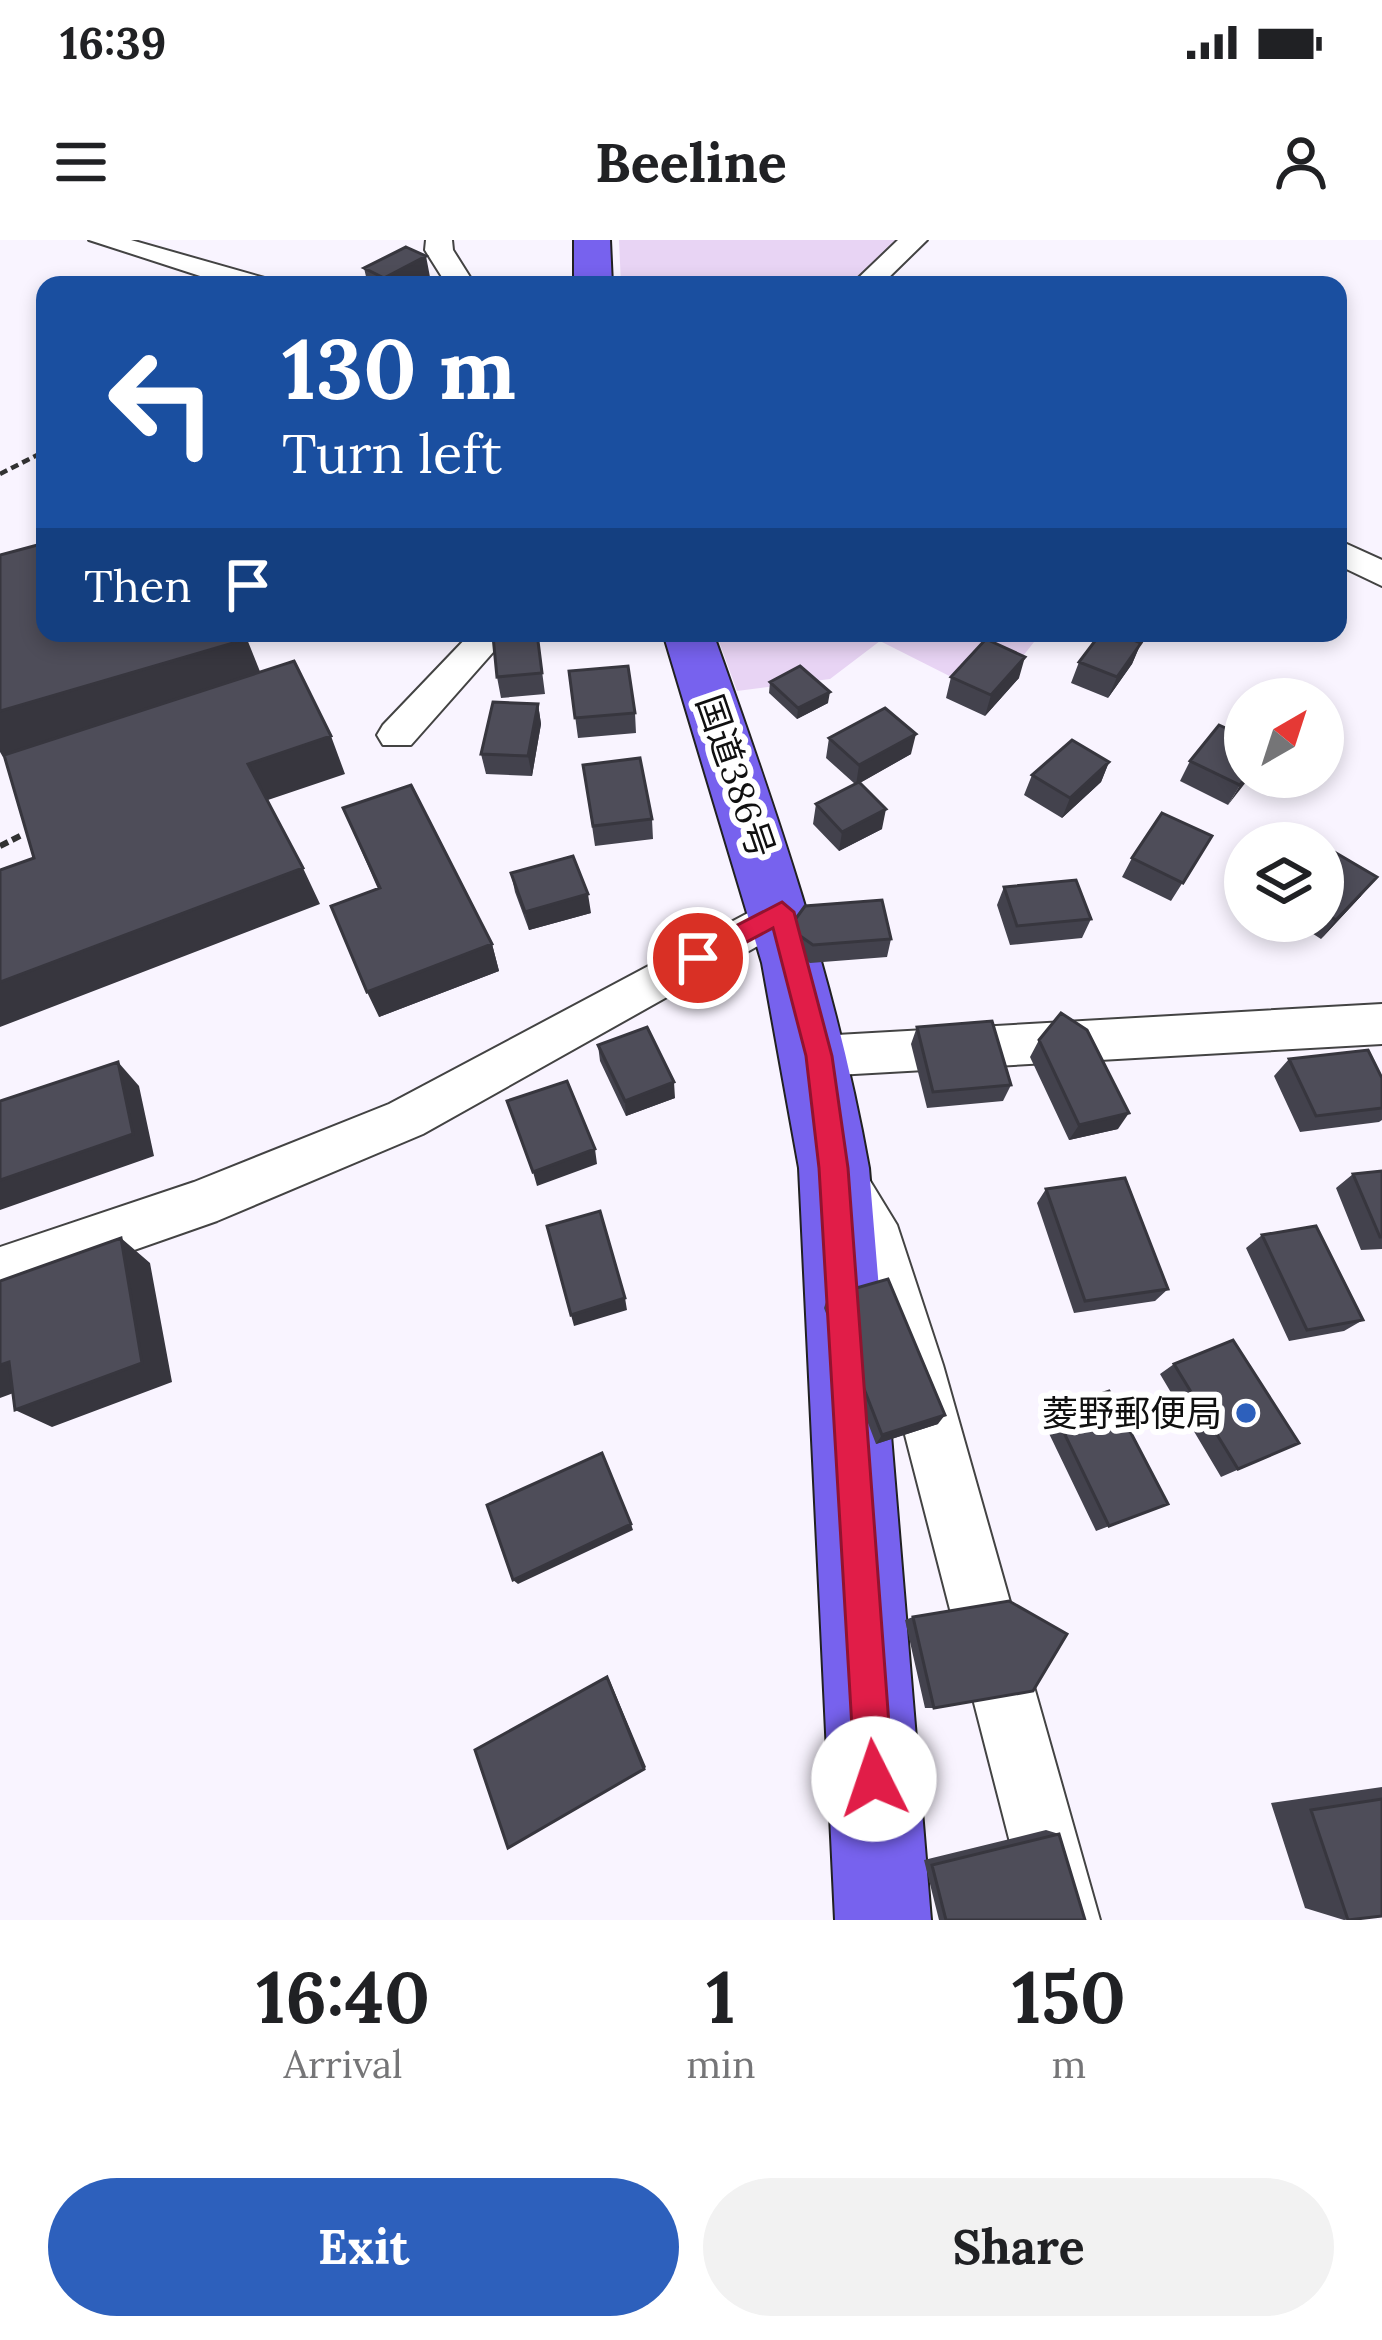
<!DOCTYPE html>
<html lang="en">
<head>
<meta charset="utf-8">
<style>
  :root { --surface:#fff; --page:#f2f2f2; --text:#202124; --muted:#757577; --accent:#2d60bc }
  body { margin:0; font-family:Lora,"Noto Sans JP",serif; background:var(--page); color:var(--text); height:100vh; display:flex; flex-direction:column; font-size:45px; white-space:nowrap }
  * { box-sizing:border-box; margin:0 }
  p { font-size:39px; color:var(--muted) }
  .icon { flex:none; width:66px; height:66px; fill:none; stroke:currentColor; stroke-width:2; stroke-linecap:round; stroke-linejoin:round }
  .map { position:relative; height:1680px; overflow:hidden }
  .sheet { display:flex; flex-direction:column; background:var(--surface); flex:1 }
  .sheet>* { flex:none }
  .hud { position:absolute; left:36px; top:36px; width:1311px; height:366px; border-radius:24px; box-shadow:0 6px 18px #0003; background:#1a4fa0; color:#fff; overflow:hidden }
  .needle { width:78px; rotate:39deg }
  .fabs { position:absolute; left:1224px; top:438px; display:grid; gap:24px }
  .fabs a { display:grid; place-items:center; width:120px; height:120px; border-radius:50%; background:var(--surface); box-shadow:0 6px 18px #0003; font-size:60px }
  .pin { position:absolute; display:grid; place-items:center; width:102px; height:102px; color:#fff; margin:-51px; border:6px solid #fff; border-radius:50%; box-shadow:0 3px 12px #0007 }
  .me { position:absolute; width:132px; margin:-66px; rotate:356deg; stroke-linejoin:round; filter:drop-shadow(0 0 9px #0008) }
  .turn { display:flex; align-items:center; gap:42px; height:252px; padding:0 48px; font-size:54px }
  .turn .icon { width:156px; height:156px; stroke-width:2.5 }
  .turn b { display:block; font-size:84px; line-height:102px }
  .then { display:flex; align-items:center; height:114px; padding:0 48px; background:#0003; gap:24px; font-size:45px }
  .eta { display:flex; justify-content:space-evenly; align-items:center; height:204px; text-align:center }
  .eta b { font-size:72px; font-weight:700; line-height:84px }
  .button { display:flex; gap:24px; margin-top:auto; padding:24px 48px }
  .button a { flex:1; height:138px; border-radius:72px; background:var(--accent); color:#fff; font-size:48px; font-weight:700; line-height:138px; text-align:center }
  .button a+a { background:var(--page); color:var(--text) }
  .status { display:flex; justify-content:space-between; align-items:center; height:84px; padding:0 60px; background:var(--surface); direction:ltr }
  .status svg { height:33px; fill:currentColor }
  header { display:flex; justify-content:space-between; align-items:center; height:156px; padding:0 48px; background:var(--surface); font-size:54px; font-weight:700 }
  .map>svg:first-child { display:block }
</style>
</head>
<body>
<div class="status"><b>16:39</b><svg viewBox="0 0 49 12"><path d="M0 12V9h3v3zM5 12V6h3v6zM10 12V3h3v9zM15 12V0h3v12zM26 1h20v11H26zM47 4h2v5h-2z"/></svg></div>
<header><svg class="icon" aria-label="menu" viewBox="0 0 24 24"><path d="M4 6h16M4 12h16M4 18h16"/></svg>Beeline<svg class="icon" aria-label="person" viewBox="0 0 24 24"><circle cx="12" cy="8" r="4"/><path d="M4 21q1-7 8-7t8 7"/></svg></header>
<div class="map">
<svg width="1382" height="1680" viewBox="0 0 1382 1680">
  <rect width="100%" height="100%" fill="#f9f4ff"/>
  <path fill="#e8d4f4" d="M619,0H899L849,45H621Z
    M716,393H1055L1034,402L991,457L880,401L830,439L737,451Z"/>
  <g fill="none" stroke-linecap="round" stroke-linejoin="round">
    <defs>
      <path id="minor" d="M89,0H131L268,39L272,45H228Z
        M426,0H452L453,10L475,45H447L425,10Z
        M898,0H927L881,45H851Z
        M1338,300L1382,320V346L1338,325Z
        M471,393H510L411,505H383L377,495L383,485Z
        M782,655L797,660L804,672L797,684L423,894L217,981L0,1057V1007L194,942L389,864Z
        M1382,764V804L819,836L802,830L795,816L802,802L819,796Z
        M843,919L861,926L897,985L943,1125L1100,1680H1030L887,1125L848,995L818,942L825,926Z"/>
      <path id="highway" d="M574,0H610L612,45H574Z
        M663,393H713C776,569 836,743 869,928L931,1680H835L799,928L762,723Z"/>
    </defs>
    <use href="#minor" stroke="#434343" stroke-width="4"/>
    <use href="#highway" stroke="#212121" stroke-width="4"/>
    <path stroke="#323232" stroke-width="4.5" stroke-dasharray="8 4.5" stroke-linecap="butt" d="M0,234L45,211"/>
    <path stroke="#323232" stroke-width="6" stroke-dasharray="9 4.5" stroke-linecap="butt" d="M0,606L24,594"/>
    <use href="#minor" fill="#fff" fill-rule="evenodd"/>
    <use href="#highway" fill="#7762ee" fill-rule="evenodd"/>
  </g>
  <path fill="#43424d" d="M364,28L430,37L414,45H368Z
    M537,393L545,454L501,458L497,437Z
    M1141,403L1132,424L1108,458L1071,443L1079,422Z
    M569,431L635,473L636,493L578,498Z
    M951,437L1019,438L985,476L946,458Z
    M770,442L828,463L797,479L769,453Z
    M538,464L541,484L532,536L486,534L481,514Z
    M829,498L911,514L860,543L882,589L839,611L813,584L816,564L855,544L826,518Z
    M1190,521L1245,537L1228,565L1180,541Z
    M1109,522L1101,542L1062,578L1024,555L1032,535Z
    M583,525L652,579L653,599L595,606Z
    M343,568L492,704L499,731L379,777L378,649Z
    M1212,596L1171,661L1122,637L1132,618Z
    M1323,618L1361,656L1321,699L1293,681H1323Z
    M511,633L591,673L529,690L515,652Z
    M1004,647L1091,679L1082,698L1010,705L997,665Z
    M789,688L891,699L887,717L810,723L786,706Z
    M917,787L1011,845L1003,861L927,868L911,804Z
    M1039,800L1118,889L1069,900L1030,817Z
    M598,805L675,858L626,876L600,821Z
    M1289,819L1382,838V880L1379,882L1300,892L1274,836Z
    M1382,931V1009L1361,1010L1336,948L1353,934Z
    M1046,949L1168,1049L1155,1061L1074,1073L1037,963Z
    M1262,995L1363,1080L1344,1091L1289,1101L1246,1008Z
    M828,1056L938,1184L876,1204L824,1068Z
    M1174,1124L1299,1203L1221,1237L1160,1134Z
    M1053,1170L1168,1264L1096,1291L1042,1179Z
    M913,1377L934,1468H925L905,1380Z
    M1382,1547V1676L1344,1680L1305,1668L1271,1563Z
    M1046,1590L1059,1594L1085,1680H939L924,1620Z"/>
  <path fill="#37363e" d="M426,16L430,37L414,45H385L384,38Z
    M247,399L263,439L3,517L0,512V471Z
    M1141,403L1132,424L1108,458L1117,437Z
    M1025,417L1019,438L985,476L991,455Z
    M830,452L828,463L797,479L798,468Z
    M538,464L541,484L532,536L528,516Z
    M916,494L911,514L856,545L859,525Z
    M331,496L345,534L265,561L248,524Z
    M1109,522L1101,542L1062,578L1070,558Z
    M1246,537H1250L1228,565L1240,545Z
    M886,569L882,589L839,611L842,592Z
    M303,628L320,664L0,787V742Z
    M1377,637L1361,656L1321,699L1336,680Z
    M588,654L591,673L529,690L525,672Z
    M492,704L499,731L379,777L367,752Z
    M118,822L139,846L154,916L0,970V940Z
    M674,842L675,858L626,876L625,861Z
    M1129,873L1118,889L1069,900L1079,885Z
    M595,909L597,924L537,946L533,932Z
    M121,998L150,1023L172,1142L52,1187L15,1170Z
    M625,1058L627,1070L574,1086L571,1075Z
    M9,1122L46,1141L0,1158V1125Z
    M945,1175L938,1184L876,1204L882,1195Z
    M631,1284L633,1290L518,1344L513,1340Z
    M607,1437L609,1439L646,1527L644,1529Z"/>
  <path fill="#4e4d59" stroke="#37363e" stroke-width="3" d="M406,7L426,16L384,38L364,28Z
    M557,38L578,45H529Z
    M45,303V393H244L247,399L0,471V315Z
    M522,393H537L542,433L497,437L493,396Z
    M1101,393H1116L1141,403L1117,437L1079,422Z
    M986,399L1025,417L991,455L951,437Z
    M294,421L331,496L248,524L303,628L0,742V630L34,618L4,515Z
    M628,426L635,473L575,478L569,431Z
    M800,426L830,452L798,468L770,442Z
    M493,462L538,464L528,516L481,514Z
    M885,468L916,494L859,525L829,498Z
    M1219,485L1245,497L1246,537L1240,545L1190,521Z
    M1072,500L1109,522L1070,558L1032,535Z
    M640,518L652,579L593,586L583,525Z
    M859,542L886,569L842,592L816,564Z
    M411,545L492,704L367,752L331,666L380,648L343,568Z
    M1162,573L1212,596L1183,643L1132,618Z
    M1331,610L1377,637L1336,680L1323,672V618Z
    M573,616L588,654L525,672L511,633Z
    M1076,640L1091,679L1017,686L1004,647Z
    M882,660L891,699L813,705L789,688L805,666Z
    M1061,773L1087,790L1129,873L1079,885L1039,800Z
    M992,781L1011,845L933,852L917,787Z
    M647,787L674,842L625,861L598,805Z
    M1368,810L1382,838V868L1316,876L1289,819Z
    M118,822L133,894L0,940V861Z
    M567,841L595,909L533,932L507,861Z
    M1382,931V997H1380L1353,934Z
    M1125,938L1168,1049L1085,1061L1046,949Z
    M600,971L625,1058L571,1075L547,986Z
    M1316,986L1363,1080L1307,1090L1262,995Z
    M121,998L142,1123L15,1170L9,1122L0,1125V1041Z
    M888,1039L945,1175L882,1195L828,1056Z
    M1233,1100L1299,1203L1238,1229L1174,1124Z
    M1109,1151L1168,1264L1109,1286L1053,1170Z
    M602,1213L631,1284L513,1340L487,1265Z
    M1009,1361L1067,1394L1033,1451L934,1468L913,1377Z
    M607,1437L644,1529L508,1608L475,1510Z
    M1382,1559V1676L1348,1680L1311,1570Z
    M1059,1594L1085,1680H946L932,1625Z"/>
  <path fill="#e11d48" stroke="#92132f" stroke-width="3" d="M782,662L794,672L832,816L848,928L893,1539L887,1552L874,1558L861,1552L855,1539L819,928L806,816L773,688L698,728L685,718L689,710Z"/>
  <circle fill="#2d60bc" stroke="#fff" stroke-width="4.5" cx="1246" cy="1173" r="12"/>
  <g text-anchor="middle" stroke-width="12" stroke-linejoin="round" paint-order="stroke">
    <g font-size="36" fill="#101010" stroke="#fff">
      <text transform="translate(736 536) rotate(71)" y="13">国道386号</text>
    </g>
    <g font-size="36" fill="#101010" stroke="#fff" text-anchor="end">
      <text x="1222" y="1186">菱野郵便局</text>
    </g>
  </g>
</svg>
<div class="fabs">
<a><svg class="needle" viewBox="-14 -14 28 28"><path d="M0-13l5 13h-10z" fill="#e53935"/><path d="M0 13l5-13h-10z" fill="#757577"/></svg></a>
<a><svg class="icon" aria-label="layers" viewBox="0 0 24 24"><path d="M12 4l9 5-9 5-9-5zM3 14l9 5 9-5"/></svg></a>
</div>
<div class="pin" style="left:698px;top:718px;background:#d93025"><svg class="icon" aria-label="arrive" viewBox="0 0 24 24"><path d="M6 21V4h12l-3 4 3 4H6"/></svg></div>
<svg class="me" style="left:874px;top:1539px" viewBox="-20 -20 40 40"><circle r="19" fill="#fff"/><path d="M0-13L10 11 0 6-10 11z" fill="#e11d48"/></svg>
<div class="hud">
<div class="turn"><svg class="icon" aria-label="left" viewBox="0 0 24 24"><path d="M17 20v-9H6M10 6l-5 5 5 5"/></svg><div><b>130 m</b>Turn left</div></div>
<div class="then">Then<svg class="icon" aria-label="arrive" viewBox="0 0 24 24"><path d="M6 21V4h12l-3 4 3 4H6"/></svg></div>
</div>
</div>
<section class="sheet">
<div class="eta">
<div><b>16:40</b><p>Arrival</p></div>
<div><b>1</b><p>min</p></div>
<div><b>150</b><p>m</p></div>
</div>
<div class="button"><a>Exit</a><a>Share</a></div>
</section>
</body>
</html>
